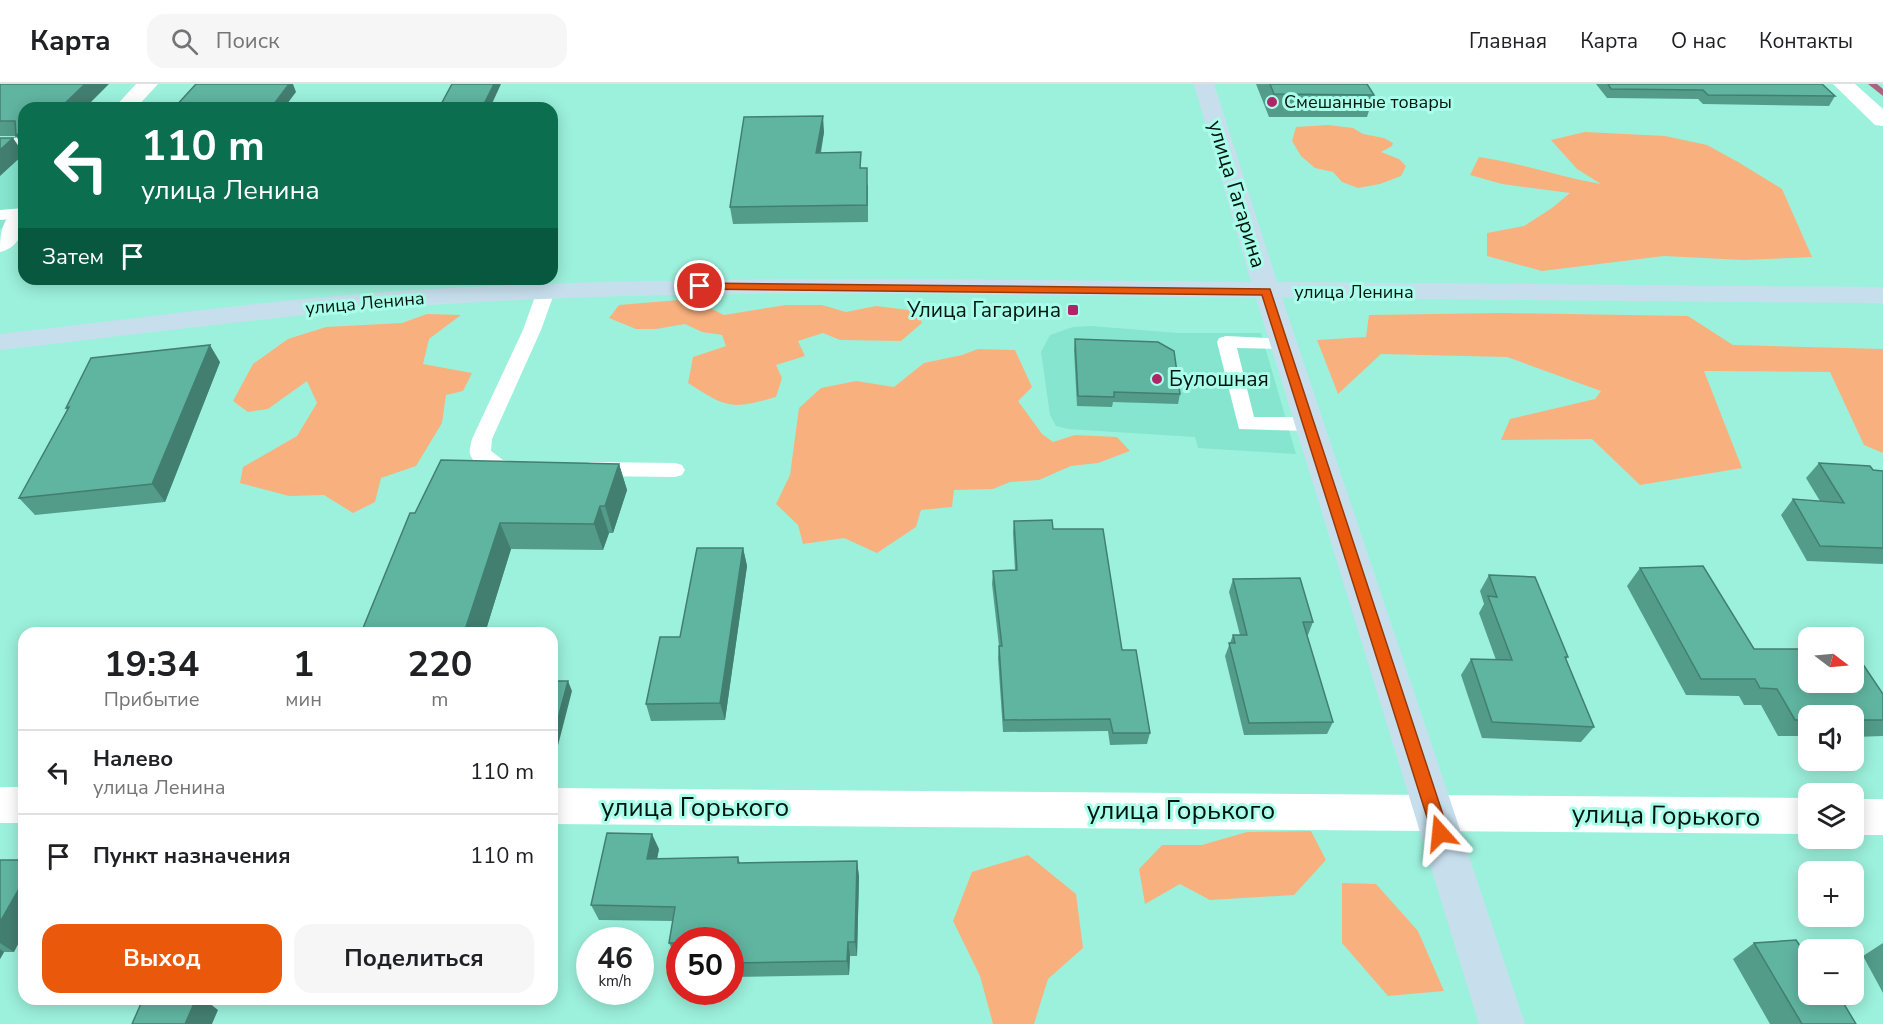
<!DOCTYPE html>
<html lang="ru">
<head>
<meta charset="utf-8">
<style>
  :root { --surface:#fff; --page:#f6f6f6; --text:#202124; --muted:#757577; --line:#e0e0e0; --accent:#ea580c }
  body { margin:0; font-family:"Nunito Sans",sans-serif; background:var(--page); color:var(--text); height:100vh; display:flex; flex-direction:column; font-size:22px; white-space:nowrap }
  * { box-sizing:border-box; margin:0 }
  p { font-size:20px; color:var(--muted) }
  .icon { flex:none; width:33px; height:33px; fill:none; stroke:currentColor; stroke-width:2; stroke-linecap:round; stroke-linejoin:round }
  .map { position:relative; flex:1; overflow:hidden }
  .sheet { position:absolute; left:18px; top:543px; width:540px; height:378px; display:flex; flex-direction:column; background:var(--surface); border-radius:18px; box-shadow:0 3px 15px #0003 }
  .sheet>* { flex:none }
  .guide { position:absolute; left:18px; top:18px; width:540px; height:183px; border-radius:18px; box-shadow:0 3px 15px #0003; background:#0b6e4f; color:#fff; overflow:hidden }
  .needle { width:39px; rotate:106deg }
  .buttons { position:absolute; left:1798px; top:543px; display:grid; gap:12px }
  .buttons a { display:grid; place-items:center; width:66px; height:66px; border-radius:12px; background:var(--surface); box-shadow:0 3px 15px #0003; font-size:30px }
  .speed { position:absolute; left:576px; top:843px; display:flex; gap:12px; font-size:30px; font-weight:700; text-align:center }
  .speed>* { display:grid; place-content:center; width:78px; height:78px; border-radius:50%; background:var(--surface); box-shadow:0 3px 15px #0003; line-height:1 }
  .speed small { font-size:15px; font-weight:400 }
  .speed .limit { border:9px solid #d22; background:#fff; color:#111 }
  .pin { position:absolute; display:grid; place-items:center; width:51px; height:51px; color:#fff; margin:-26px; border:3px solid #fff; border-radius:50%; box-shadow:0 2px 6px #0007 }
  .me { position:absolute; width:66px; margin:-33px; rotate:342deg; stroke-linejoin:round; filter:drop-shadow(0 0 4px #0008) }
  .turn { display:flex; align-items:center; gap:21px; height:126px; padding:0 24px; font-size:27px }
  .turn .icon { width:78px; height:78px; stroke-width:2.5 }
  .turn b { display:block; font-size:42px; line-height:51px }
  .then { display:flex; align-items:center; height:57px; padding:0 24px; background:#0003; gap:12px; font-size:22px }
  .eta { display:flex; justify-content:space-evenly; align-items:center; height:102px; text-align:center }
  .eta b { font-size:36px; font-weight:700; line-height:42px }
  .primary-button { display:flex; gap:12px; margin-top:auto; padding:12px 24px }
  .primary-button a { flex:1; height:69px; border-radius:18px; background:var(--accent); color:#fff; font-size:24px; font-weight:700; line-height:69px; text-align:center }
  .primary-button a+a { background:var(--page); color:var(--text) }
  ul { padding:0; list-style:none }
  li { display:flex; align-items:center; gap:18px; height:84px; padding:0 24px; border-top:2px solid var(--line) }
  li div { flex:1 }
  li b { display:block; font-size:22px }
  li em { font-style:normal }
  header { display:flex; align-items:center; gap:36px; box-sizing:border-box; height:84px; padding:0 30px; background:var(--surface); border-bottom:2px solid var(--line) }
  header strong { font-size:28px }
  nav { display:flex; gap:33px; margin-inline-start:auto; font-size:21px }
  .search { width:420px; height:54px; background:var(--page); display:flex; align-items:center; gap:15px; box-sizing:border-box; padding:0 21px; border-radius:18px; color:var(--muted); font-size:22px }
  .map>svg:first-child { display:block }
</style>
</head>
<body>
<header>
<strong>Карта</strong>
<div class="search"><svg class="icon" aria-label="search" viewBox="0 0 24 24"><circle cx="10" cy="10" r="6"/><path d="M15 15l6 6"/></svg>Поиск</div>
<nav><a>Главная</a><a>Карта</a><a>О нас</a><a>Контакты</a></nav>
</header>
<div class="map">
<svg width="1883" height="940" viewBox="0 0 1883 940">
  <rect width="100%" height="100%" fill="#9cf1dc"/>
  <path fill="#85e5ce" d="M0,66H24V117L0,146Z
    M1091,242L1178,249H1261L1296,370L1198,364L1195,353L1068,345L1056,342L1050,331L1041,268L1050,251L1073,243Z"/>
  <path fill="#f8b17e" d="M1328,41L1353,44L1363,50L1384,54L1393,59L1392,62L1381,68L1399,75L1406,82L1401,92L1380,100L1358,104L1342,98L1333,88L1315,84L1301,72L1292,57L1296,43Z
    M1585,48L1665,52L1707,61L1738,78L1782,105L1812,173L1743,176L1664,172L1542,187L1487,172V149L1524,142L1552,124L1570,109L1502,100L1470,91L1479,73C1521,79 1560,93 1601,100L1577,85L1551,56Z
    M691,215L724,231L786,221H822L846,228L876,222L917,227L922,239L901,257L840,256L823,249L798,257L805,272L776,281L782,294L776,313C731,326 727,324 688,299L693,273L726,262L722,251L702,248L685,240L656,245H636L609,234L619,221Z
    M1502,229L1688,232L1733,261L1883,265V369L1864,361L1830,288L1704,287L1742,384L1640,401L1592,355L1501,356L1510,335L1595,315L1601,307L1507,273L1381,270L1338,310L1317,256L1366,253L1369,231Z
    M427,230L461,231L429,255L423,280L472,289L463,307L446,311L442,339L416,382L381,394L375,418L353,429L324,411L289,412L240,399L243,383L297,352L317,319L307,297L268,325L248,328L233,317L253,280L288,255L326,243L402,239Z
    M978,265L1015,266L1032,303L1018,317L1042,350L1053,358L1075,351L1117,353L1130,367L1098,379L1071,382L1039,396L1010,398L993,405L954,406L952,423L921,426L916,443L877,469L844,454L803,460L798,441L776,420L790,391L799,324L821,304L856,297L894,303L924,279L962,271Z
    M1311,747L1326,776L1294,811L1210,816L1180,800L1145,820L1139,785L1162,761H1202L1247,748Z
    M1028,771L1076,810L1083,864L1048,895L1034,940H993L980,892L953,837L972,788Z
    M1342,799L1376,800L1418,847L1444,907L1388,912L1342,859Z"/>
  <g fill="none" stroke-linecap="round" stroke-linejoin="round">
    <path fill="#ac6380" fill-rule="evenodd" d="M1868,0H1877L1883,5V12Z"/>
    <path fill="#fff" fill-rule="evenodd" d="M24,124V134L0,136V126Z
      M546,202L552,203L555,207L541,246L492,355L491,367L503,376L523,379L526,384L523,389C508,393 476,389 470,370C469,366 471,359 472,355L523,246L537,207L540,203Z
      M1226,252L1290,255L1292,259L1290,263L1283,265L1237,264L1254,333H1309L1316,335L1319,340L1316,345L1309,347L1239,345L1217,258L1219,254Z
      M591,378L675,379L682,381L685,386L682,391L675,393L591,392L584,390L581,385L584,380Z"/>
    <path fill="#fff" fill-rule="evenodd" d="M136,0H158L136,24H114Z
      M1833,0H1855L1883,25V42L1875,41Z
      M0,54H24V68H0Z
      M24,124C24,143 22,163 0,168C0,149 2,129 24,124Z
      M0,703H24V739H0Z
      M552,704L1809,714V750L552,740Z
      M1854,715H1883V751H1854Z"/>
    <path fill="#c7dfed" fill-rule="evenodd" d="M1194,0H1214L1277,198L1883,203V219L1282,214L1525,940H1479L1256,214C980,211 703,203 428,221C285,230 142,250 0,266V250C144,234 288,213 432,205C705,190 978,196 1251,198Z"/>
  </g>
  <path fill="#539c8a" d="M0,0L24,24L16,52H0Z
    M1256,0H1367L1374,11L1367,33H1269Z
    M1596,0H1822L1835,12L1829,22L1703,20L1698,15L1607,14Z
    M824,48L821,69L868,101V138L733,140L730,123Z
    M1075,255L1180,310L1178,320L1113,318L1112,323L1077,322L1074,266Z
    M220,278L165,418L35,431L19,414L67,326L66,324Z
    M1819,379L1883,387V480L1807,477L1781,431L1793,415L1820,417L1806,394Z
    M619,380L627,406L613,449H609L603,466L511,465L485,549H361L415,429Z
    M1014,437L1053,445L1122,566L1150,649L1147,660L1110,661L1108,647L1003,648L998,574L999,562L992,500L993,487L1015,486L1013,449Z
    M743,464L747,482L725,636L651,637L646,620L680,553Z
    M1640,484L1754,565L1883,610V652L1854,653V632H1809V652H1778L1761,621H1744L1739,612L1686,611L1627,502Z
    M1489,491L1568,573L1566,575L1594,643L1581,658L1482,654L1461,591L1471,575L1496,576L1479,529L1484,520L1480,507Z
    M1233,495L1313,538L1308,551H1307L1333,638L1327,650L1244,651L1225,572L1233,551H1240L1229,508Z
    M659,765L657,775L738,773L740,779L857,777L859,793L857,872H850L849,891L730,893V856H680V873H676L669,859L673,837L599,836L591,821Z
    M0,776L14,868H4L0,875Z
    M1754,859L1809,910L1856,940H1770L1733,875Z
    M1883,859V909L1863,872Z
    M373,915H496L494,920Z"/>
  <path fill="#437f71" d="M85,0H109L85,24H60Z
    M289,0H293L296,8L284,24H271Z
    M494,0H501L490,24H482Z
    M823,32L824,48L817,86L816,69Z
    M24,44V64L16,52Z
    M13,54L24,70L0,92V66Z
    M210,261L220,278L165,418L152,400Z
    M619,380L627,406L613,449L605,422Z
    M600,422L609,449L603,466L594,440Z
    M500,439L511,465L485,549H464Z
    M743,464L747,482L725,636L720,619Z
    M568,597L572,607L555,673L552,667V657Z
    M652,750L659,765L654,790L647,775Z
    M857,777L859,793L857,872L855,858Z
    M24,796V849L14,868L0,859V838Z
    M848,858L850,872L849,891L847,877Z
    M0,865L4,868L0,875Z
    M196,915H204L218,926L212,940H185Z
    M490,915H496L494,920Z"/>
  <path fill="#60b5a1" stroke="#437f71" stroke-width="1.5" d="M0,0H85L60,24H24V44L16,52L15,37H0Z
    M196,0H289L271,24H174Z
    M452,0H494L482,24H439Z
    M1270,0H1367L1374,11L1274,10Z
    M1608,0H1822L1835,12L1708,11L1703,6L1611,5Z
    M823,32L816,69L861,68L860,84H867V121L730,123L744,33Z
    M0,54H13L0,66Z
    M1075,255L1158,258L1174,267L1180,310L1114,308V313L1078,312Z
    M210,261L152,400L19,414L69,323L66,324L91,274Z
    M441,376L619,380L605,422H600L594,440L500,439L464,549H361L410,429H415Z
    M1819,379L1870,382L1873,386L1883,387V464L1820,462L1793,415L1844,419Z
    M1052,436L1053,445H1103L1122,566H1136L1150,649H1113L1110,635L1004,636L999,562H1002L993,487L1017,486L1014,437Z
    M697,464H743L720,619L646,620L660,553H680Z
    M1703,482L1754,565H1809V598H1854V567L1883,610V636H1854V632H1809V636H1795L1777,605L1760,604L1755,595H1701L1640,484Z
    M1489,491L1535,493L1568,573H1565L1594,643L1492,638L1471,575L1512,576L1488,512L1497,513Z
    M1300,494L1313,538H1303L1333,638L1249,639L1229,559H1235L1233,551H1247L1233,495Z
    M117,546L116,549H59Z
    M552,597H568L552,657Z
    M607,749L652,750L647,775L738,773V779L857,777L855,858H848L847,877L730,879V856H680V859H669L675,823L591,821Z
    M0,776H24V796L0,838Z
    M1796,856L1809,875V910H1838L1856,940H1802L1754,859Z
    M143,915H196L185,940H132Z"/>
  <path fill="#ea580c" stroke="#983908" stroke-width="1.5" d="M700,199L1270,205L1449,749L1446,754L1440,756L1434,754L1432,749L1262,211L697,205L695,202Z"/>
  <g fill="#af2668" stroke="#a9ffe9" stroke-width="2">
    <circle cx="1272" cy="18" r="6"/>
    <rect x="1067" y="220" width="12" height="12" rx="3"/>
    <circle cx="1157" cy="295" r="6"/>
  </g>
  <g text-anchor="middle" stroke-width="6" stroke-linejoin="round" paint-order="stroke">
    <g font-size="18" fill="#001510" stroke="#a9ffe9" text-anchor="start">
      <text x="1284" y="24">Смешанные товары</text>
    </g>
    <g font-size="18" fill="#001510" stroke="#a9ffe9">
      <text x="1354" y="214">улица Ленина</text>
      <text transform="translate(365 219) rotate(-5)" y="6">улица Ленина</text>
    </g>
    <g font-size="21" fill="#001510" stroke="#a9ffe9">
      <text transform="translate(1237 110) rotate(73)" y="7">улица Гагарина</text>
    </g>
    <g font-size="21" fill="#001510" stroke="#a9ffe9" text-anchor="end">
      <text x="1061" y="233">Улица Гагарина</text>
      <text x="1169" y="302" text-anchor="start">Булошная</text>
    </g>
    <g font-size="26" fill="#001510" stroke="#a9ffe9">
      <text x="695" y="732">улица Горького</text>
      <text x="1181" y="735">улица Горького</text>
      <text transform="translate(1666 731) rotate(1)" y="9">улица Горького</text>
    </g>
  </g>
</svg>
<div class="buttons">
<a><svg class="needle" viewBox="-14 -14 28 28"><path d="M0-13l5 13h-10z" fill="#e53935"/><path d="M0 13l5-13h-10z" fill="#757577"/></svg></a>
<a><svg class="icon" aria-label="sound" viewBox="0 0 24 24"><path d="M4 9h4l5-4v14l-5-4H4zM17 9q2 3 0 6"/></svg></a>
<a><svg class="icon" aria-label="layers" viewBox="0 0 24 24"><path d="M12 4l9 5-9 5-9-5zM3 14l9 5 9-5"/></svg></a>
<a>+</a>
<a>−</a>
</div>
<div class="speed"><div>46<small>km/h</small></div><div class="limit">50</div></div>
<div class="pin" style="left:700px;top:202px;background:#d93025"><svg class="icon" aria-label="arrive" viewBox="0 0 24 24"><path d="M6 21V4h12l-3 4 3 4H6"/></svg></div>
<svg class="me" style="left:1440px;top:749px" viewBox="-20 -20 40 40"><path d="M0-17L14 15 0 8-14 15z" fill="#ea580c" stroke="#fff" stroke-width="4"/></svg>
<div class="guide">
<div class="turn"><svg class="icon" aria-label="left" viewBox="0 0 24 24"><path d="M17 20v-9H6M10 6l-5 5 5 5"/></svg><div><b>110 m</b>улица Ленина</div></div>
<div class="then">Затем<svg class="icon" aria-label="arrive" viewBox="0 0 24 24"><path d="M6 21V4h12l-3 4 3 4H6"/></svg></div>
</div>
<section class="sheet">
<div class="eta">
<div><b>19:34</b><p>Прибытие</p></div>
<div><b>1</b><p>мин</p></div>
<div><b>220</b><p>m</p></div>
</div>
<ul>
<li><svg class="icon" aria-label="left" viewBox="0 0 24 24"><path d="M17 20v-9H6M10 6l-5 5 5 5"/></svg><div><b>Налево</b><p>улица Ленина</p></div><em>110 m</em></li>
<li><svg class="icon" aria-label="arrive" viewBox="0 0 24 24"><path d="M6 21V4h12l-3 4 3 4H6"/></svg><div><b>Пункт назначения</b></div><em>110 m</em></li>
</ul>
<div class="primary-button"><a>Выход</a><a>Поделиться</a></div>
</section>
</div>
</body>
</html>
